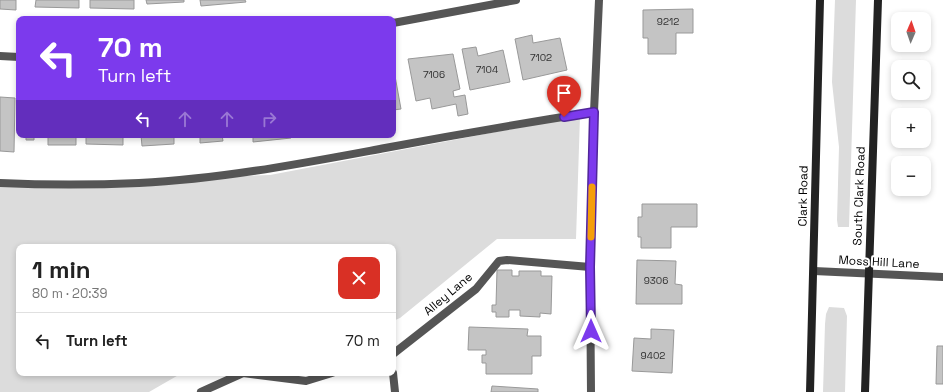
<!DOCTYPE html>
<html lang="en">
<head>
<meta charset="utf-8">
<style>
  :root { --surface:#fff; --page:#f6f6f6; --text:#222; --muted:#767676; --line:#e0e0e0 }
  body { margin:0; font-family:"Space Grotesk",sans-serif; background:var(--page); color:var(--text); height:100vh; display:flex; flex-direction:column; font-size:15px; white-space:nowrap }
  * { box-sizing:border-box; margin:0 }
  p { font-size:13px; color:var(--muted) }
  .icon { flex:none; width:22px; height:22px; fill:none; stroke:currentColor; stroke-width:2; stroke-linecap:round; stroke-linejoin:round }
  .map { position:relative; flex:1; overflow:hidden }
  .sheet { position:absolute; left:16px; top:244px; width:380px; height:132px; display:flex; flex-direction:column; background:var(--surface); border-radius:8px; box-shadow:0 2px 6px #0003 }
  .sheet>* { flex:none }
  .top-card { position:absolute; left:16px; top:16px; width:380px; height:122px; border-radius:8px; box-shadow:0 2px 6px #0003; background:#7c3aed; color:#fff; overflow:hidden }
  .needle { width:26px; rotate:2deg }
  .fabs { position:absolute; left:891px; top:12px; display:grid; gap:8px }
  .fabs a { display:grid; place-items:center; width:40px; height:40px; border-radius:8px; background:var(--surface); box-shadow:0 2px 6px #0003; font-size:20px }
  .pin { position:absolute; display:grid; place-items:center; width:34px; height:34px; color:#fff; margin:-41px -17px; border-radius:50% 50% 50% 0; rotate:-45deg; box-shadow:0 0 4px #0007 }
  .pin .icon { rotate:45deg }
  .me { position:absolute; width:44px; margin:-22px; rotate:0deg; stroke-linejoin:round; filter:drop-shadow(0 0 3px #0008) }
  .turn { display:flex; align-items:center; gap:14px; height:84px; padding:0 16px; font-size:18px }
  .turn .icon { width:52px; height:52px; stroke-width:2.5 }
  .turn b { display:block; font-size:28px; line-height:34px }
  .lanes { display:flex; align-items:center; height:38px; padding:0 16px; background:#0003; justify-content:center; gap:20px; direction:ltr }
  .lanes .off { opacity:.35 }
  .round { display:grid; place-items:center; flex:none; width:42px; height:42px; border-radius:8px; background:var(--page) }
  .headline { display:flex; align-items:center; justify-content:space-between; height:68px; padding:0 16px }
  h1 { font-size:24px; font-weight:800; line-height:30px }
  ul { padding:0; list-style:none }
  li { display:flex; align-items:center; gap:12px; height:56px; padding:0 16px; border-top:1px solid var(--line) }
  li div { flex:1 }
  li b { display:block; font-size:15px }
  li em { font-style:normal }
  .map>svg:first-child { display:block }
</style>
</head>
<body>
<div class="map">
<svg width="943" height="392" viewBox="0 0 943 392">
  <rect width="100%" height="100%" fill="#fff"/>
  <path fill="#dcdcdc" d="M835,0H856L849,227H838L837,220L839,147L832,82Z
    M580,116L576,239H497L400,318L393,321V247H19V373H182L149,392H0V187L3,185L270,175Z
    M829,307L844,308L847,316L845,392H823L825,324L826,314Z"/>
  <path fill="#c4c4c4" stroke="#999" d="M0,0H16V10L0,9Z
    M36,0H79V8L35,7Z
    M90,0H134V9L90,8Z
    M146,0H184V2L147,4Z
    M200,0H245L246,2L201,6Z
    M693,9V33H676V54H648V38H643V10Z
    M532,35L533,43L560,38L567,70L523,80L515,39Z
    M476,47L478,56L503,50L510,82L470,90L462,49Z
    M453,54L460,89L453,91L454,97L465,95L468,114L458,116L456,104L432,109L430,98L416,101L408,59Z
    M393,65L401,109L393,110Z
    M0,97L15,98L14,152L0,151Z
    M26,135H34V140H26Z
    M48,135H76V145H48Z
    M86,135H123V145L86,144Z
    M141,135H174V144L142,146Z
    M200,135H222L223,141L200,143Z
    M253,135H291V138L253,142Z
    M642,204H697V227H671V248H641V237H638V217H642Z
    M637,260L676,261L675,284L682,285V304H636Z
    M497,270H512V276H519V271H541V276H552L551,314L540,313V317L520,316V310H509V317H496V312H492V305H496Z
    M469,327L528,329L527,336H541V356H532V374H486V363H482V355H486V350H468Z
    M651,329L674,330L672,373L632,371L634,338L651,339Z
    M937,346H943V384H936Z
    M492,386L538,389V392H491Z"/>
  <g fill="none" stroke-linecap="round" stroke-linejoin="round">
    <path stroke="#555" stroke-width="8" d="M0,183C46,185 93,185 139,183C222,179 304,163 385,148C454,135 524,123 594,112
      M393,354L476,289L499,261L507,260L590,267
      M393,373L395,392
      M201,392L243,373L306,381L332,373"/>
    <path stroke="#555" stroke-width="8" d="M393,23L516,0
      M0,56L19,57
      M814,271L943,277
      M591,392L590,267L594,112L599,0"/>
    <path stroke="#222" stroke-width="8" d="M810,392L820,0
      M865,392L878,0"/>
  </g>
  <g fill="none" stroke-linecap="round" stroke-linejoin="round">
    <defs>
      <path id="route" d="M564,117L594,112L590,267L591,331"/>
    </defs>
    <use href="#route" stroke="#51269a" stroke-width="10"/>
    <use href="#route" stroke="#7c3aed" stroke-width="7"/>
    <path stroke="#f59e0b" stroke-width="7" d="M591,237L592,187"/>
  </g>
  <g text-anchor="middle" stroke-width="4" stroke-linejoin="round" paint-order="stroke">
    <g font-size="10" fill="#313131">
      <text x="668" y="25">9212</text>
      <text x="541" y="61">7102</text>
      <text x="487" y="73">7104</text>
      <text x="434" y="78">7106</text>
      <text x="656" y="284">9306</text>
      <text x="653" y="359">9402</text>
    </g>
    <g font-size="12" fill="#000" stroke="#fff">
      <text transform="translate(803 196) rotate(-89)" y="4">Clark Road</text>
      <text transform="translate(859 196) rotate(-88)" y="4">South Clark Road</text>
      <text transform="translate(879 262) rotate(3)" y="4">Moss Hill Lane</text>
      <text transform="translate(448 294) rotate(-40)" y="4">Alley Lane</text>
    </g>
  </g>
</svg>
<div class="fabs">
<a><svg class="needle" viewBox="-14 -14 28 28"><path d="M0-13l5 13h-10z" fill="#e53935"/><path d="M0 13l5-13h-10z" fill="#767676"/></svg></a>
<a><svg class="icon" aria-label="search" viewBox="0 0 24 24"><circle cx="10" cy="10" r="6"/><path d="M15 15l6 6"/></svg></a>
<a>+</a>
<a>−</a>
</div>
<div class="pin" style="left:564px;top:117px;background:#d93025"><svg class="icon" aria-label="arrive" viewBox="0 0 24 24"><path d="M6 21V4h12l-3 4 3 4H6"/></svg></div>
<svg class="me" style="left:591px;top:331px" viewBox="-20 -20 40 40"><path d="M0-17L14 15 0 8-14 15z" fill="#7c3aed" stroke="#fff" stroke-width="4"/></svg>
<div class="top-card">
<div class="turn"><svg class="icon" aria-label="left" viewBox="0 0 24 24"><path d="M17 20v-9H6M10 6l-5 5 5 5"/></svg><div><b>70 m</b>Turn left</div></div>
<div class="lanes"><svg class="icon" aria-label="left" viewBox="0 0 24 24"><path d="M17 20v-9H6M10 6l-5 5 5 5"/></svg><svg class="icon off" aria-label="ahead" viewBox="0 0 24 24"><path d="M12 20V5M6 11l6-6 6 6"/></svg><svg class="icon off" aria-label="ahead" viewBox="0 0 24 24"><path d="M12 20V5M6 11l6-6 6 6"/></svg><svg class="icon off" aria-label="right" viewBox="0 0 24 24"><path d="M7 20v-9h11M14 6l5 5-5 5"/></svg></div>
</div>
<section class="sheet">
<div class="headline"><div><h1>1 min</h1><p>80 m · 20:39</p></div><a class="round" style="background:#d93025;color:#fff"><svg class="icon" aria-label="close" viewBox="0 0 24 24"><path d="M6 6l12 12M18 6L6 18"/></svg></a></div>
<ul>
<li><svg class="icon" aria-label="left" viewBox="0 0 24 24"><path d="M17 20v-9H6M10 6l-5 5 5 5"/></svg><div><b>Turn left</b></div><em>70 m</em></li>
</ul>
</section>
</div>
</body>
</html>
